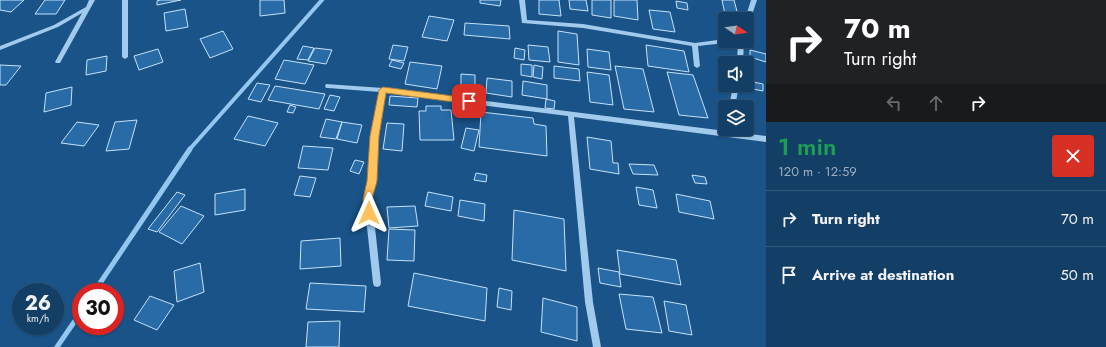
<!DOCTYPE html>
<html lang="en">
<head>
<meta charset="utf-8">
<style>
  :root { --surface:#133e66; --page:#20496f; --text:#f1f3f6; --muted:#9daebf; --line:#32577a }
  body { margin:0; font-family:Jost,sans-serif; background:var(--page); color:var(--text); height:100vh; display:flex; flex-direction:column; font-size:15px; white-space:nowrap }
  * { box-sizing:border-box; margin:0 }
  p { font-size:13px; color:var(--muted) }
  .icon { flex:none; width:22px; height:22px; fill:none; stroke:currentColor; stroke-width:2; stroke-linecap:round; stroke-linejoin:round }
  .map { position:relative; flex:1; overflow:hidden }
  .side { display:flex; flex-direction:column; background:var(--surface); width:340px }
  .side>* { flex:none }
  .top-card { background:#202124; color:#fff; overflow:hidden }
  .needle { width:26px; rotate:103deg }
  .fabs { position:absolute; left:718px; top:12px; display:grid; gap:8px }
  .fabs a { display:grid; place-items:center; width:36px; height:36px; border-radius:4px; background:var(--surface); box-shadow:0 1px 3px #0004,0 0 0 1px var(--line); font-size:20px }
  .speed { position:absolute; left:12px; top:283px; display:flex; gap:8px; font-size:20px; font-weight:700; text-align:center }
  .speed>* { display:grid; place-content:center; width:52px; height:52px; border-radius:50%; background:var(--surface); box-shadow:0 1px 3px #0004,0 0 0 1px var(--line); line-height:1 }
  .speed small { font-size:10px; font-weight:400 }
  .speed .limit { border:6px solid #d22; background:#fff; color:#111 }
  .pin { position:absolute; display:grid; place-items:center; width:34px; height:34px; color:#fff; margin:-17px; border-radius:8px; box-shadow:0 2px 6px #0006 }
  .me { position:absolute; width:44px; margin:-22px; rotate:0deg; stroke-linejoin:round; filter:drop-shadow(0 0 3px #0008) }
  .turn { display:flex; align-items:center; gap:14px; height:84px; padding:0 12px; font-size:18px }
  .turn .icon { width:52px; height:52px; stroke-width:2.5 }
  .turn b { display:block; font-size:28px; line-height:34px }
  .lanes { display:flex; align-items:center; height:38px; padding:0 12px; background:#0003; justify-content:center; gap:20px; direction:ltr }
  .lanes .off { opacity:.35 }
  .round { display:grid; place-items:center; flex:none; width:42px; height:42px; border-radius:4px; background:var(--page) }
  .headline { display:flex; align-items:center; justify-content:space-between; height:68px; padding:0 12px }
  h1 { font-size:24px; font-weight:600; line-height:30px; color:#1e9e55 }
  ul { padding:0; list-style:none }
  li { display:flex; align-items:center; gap:12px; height:56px; padding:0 12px; border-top:1px solid var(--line) }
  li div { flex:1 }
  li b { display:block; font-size:15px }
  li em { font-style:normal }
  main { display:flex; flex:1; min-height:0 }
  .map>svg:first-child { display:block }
</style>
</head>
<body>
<main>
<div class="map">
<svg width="766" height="347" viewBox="0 0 766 347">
  <rect width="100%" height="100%" fill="#195388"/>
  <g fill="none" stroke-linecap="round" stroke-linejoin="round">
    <path stroke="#94c6ef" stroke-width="4" d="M189,150L322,0"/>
    <path stroke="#94c6ef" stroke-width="5" d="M94,292L190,149
      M57,347L81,312"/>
  </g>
  <path fill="#286ba6" stroke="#c6e2f9" d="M0,0H24L11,12L0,10Z
    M45,0H65L56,14H35Z
    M160,0H181L157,5V1Z
    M260,0H284L285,13L260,16Z
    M480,0H501L500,6L480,3Z
    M539,0H559L561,16L539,14Z
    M569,0H586L588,11L570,9Z
    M592,0H611V18L592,15Z
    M614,0H637L638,20L614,16Z
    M722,0H734L739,19H726Z
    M676,1L687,3L688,10L677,8Z
    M185,9L188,27L166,31L164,13Z
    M649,10L670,12L675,32L653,29Z
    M429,16L454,20L447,41L422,37Z
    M465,23L509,26L510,39L464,35Z
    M223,31L233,49L210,58L200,39Z
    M558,31L577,34L579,65L558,62Z
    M393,45L408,47L404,61L389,59Z
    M528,45L548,47L550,62L529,60Z
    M646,45L684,51L689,72L648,66Z
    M303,46L314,48L308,60L297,59Z
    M315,48L332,50L326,64L308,61Z
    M515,48L525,50L524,60L514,58Z
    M158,49L163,62L139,70L134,56Z
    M587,49L609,52L611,70L588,67Z
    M750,50L766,54V62L750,57Z
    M107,56L106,71L86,75L87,60Z
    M284,60L314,65L305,84L275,79Z
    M392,60L404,63L401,69L389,66Z
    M410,62L442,66L437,89L405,84Z
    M521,64L532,65V77L521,75Z
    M0,65L21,66L6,85H0Z
    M534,65L543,67L542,79L533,77Z
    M554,66L579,69L580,81L554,78Z
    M615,66L643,69L654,112L624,109Z
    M587,72L609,75L613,105L590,102Z
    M667,72L693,75L708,118L679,115Z
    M461,74L475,75V87L461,85Z
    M487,78L512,81V97L486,93Z
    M523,81L547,85V99L522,95Z
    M753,82L763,84V91L753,89Z
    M257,83L270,85L261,102L248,99Z
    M275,86L325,94L319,109L268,100Z
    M72,87L71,105L44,112L46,93Z
    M330,95L340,97L334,111L324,109Z
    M390,96L418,98L417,107L389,105Z
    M546,99L555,101L554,109L545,108Z
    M290,105L296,107L293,113L287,112Z
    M426,106H441V110H451L454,140H420L419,111H426Z
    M481,112L533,118L534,124L546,126L547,156L479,147Z
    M248,116L278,123L265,146L234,139Z
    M326,119L342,122L336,139L320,137Z
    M137,120L129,149L106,151L115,122Z
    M77,122L99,125L84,146L61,143Z
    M342,122L362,125L357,143L337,139Z
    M387,123L404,124L402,151L383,149Z
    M466,128L479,130L474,151L461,148Z
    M587,137L611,141L613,163H618L619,174L590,169Z
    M303,146L333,148L328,170L298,168Z
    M355,160L364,162L359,174L350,171Z
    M629,164L654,165L658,175L633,174Z
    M476,173L487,175L486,182L474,180Z
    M692,175L705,177L707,184L695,183Z
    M300,176L316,178L310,197L294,195Z
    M636,187L653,190L657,208L639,205Z
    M245,189V210L215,215V194Z
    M177,192L185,195L157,232L148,229Z
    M428,192L453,197L451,211L425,206Z
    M676,194L710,201L714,219L679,212Z
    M460,200L485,204L484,221L458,216Z
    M181,206L204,216L182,244L159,232Z
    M415,206L418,226L389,228L387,207Z
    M514,210L564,219L566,271L512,260Z
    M389,229L415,230L414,261L387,260Z
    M340,238L341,266L300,269L301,241Z
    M617,250L676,260L681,285L620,274Z
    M200,263L204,292L177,302L174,271Z
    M598,268L619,272L621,287L600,283Z
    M414,273L487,288L485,321L408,306Z
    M310,283L366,286L364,312L306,309Z
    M499,288L512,291L511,310L497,307Z
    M619,294L653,297L662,333L626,329Z
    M150,296L174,305L157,330L134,320Z
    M543,298L577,307V341L541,332Z
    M664,301L686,305L692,335L669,331Z
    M340,321L339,347H306L308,322Z"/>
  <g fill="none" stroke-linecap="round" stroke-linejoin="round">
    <path fill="#a1caed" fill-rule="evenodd" d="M89,0H95L60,63H56L55,62L82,13L58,27L0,50V46L54,25L86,7Z
      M122,0H128V57L125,59L122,57Z
      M519,0H525L527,20L583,24L695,43L725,39V41H728L725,43L698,46L700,66L697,68L694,66L692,46L583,28L522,23Z
      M751,0H757L750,21L747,23V19H745Z
      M738,41H744L743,63H737Z
      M326,84L383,88L766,136V142L574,117L593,302L601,347H593L585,302L568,116L386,93L377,136L376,181L372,199L381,283L380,286L377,287L374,286L373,283L364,199L368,181L371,136L380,92L328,88H326L325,86Z
      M733,85H739L735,107H729Z"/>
  </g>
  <path fill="#ffc25d" stroke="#a67e3c" d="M383,87L469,98L473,101L469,104L386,93L379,136L377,181L372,199L374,213L369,217L364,213L363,199L367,181L370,136L379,90Z"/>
</svg>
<div class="fabs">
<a><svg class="needle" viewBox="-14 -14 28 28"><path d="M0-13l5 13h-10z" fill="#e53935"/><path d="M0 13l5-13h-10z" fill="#9daebf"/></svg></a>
<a><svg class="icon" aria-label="sound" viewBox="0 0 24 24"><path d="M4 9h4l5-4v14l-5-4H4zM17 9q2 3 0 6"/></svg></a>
<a><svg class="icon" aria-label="layers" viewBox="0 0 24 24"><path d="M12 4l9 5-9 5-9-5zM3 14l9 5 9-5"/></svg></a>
</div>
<div class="speed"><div>26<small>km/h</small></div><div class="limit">30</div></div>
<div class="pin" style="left:469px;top:101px;background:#d93025"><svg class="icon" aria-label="arrive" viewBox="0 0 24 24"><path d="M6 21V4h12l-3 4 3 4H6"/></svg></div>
<svg class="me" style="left:369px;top:213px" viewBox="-20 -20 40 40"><path d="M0-17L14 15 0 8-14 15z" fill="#ffc25d" stroke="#fff" stroke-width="4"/></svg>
</div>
<section class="side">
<div class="top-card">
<div class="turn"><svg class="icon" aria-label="right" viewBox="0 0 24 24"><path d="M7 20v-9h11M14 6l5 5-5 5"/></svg><div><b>70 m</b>Turn right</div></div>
<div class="lanes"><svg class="icon off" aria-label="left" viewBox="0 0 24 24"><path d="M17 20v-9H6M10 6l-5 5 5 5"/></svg><svg class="icon off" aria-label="ahead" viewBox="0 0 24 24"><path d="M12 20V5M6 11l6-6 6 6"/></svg><svg class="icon" aria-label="right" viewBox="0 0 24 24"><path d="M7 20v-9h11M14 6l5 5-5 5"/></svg></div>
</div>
<div class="headline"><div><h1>1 min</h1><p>120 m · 12:59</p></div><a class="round" style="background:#d93025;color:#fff"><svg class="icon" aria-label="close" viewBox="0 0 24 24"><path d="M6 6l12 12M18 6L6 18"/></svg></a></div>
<ul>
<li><svg class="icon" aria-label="right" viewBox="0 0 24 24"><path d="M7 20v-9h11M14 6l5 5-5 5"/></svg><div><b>Turn right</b></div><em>70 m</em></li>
<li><svg class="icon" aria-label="arrive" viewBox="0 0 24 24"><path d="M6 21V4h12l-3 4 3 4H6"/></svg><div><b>Arrive at destination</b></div><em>50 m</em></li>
</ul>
</section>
</main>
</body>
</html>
